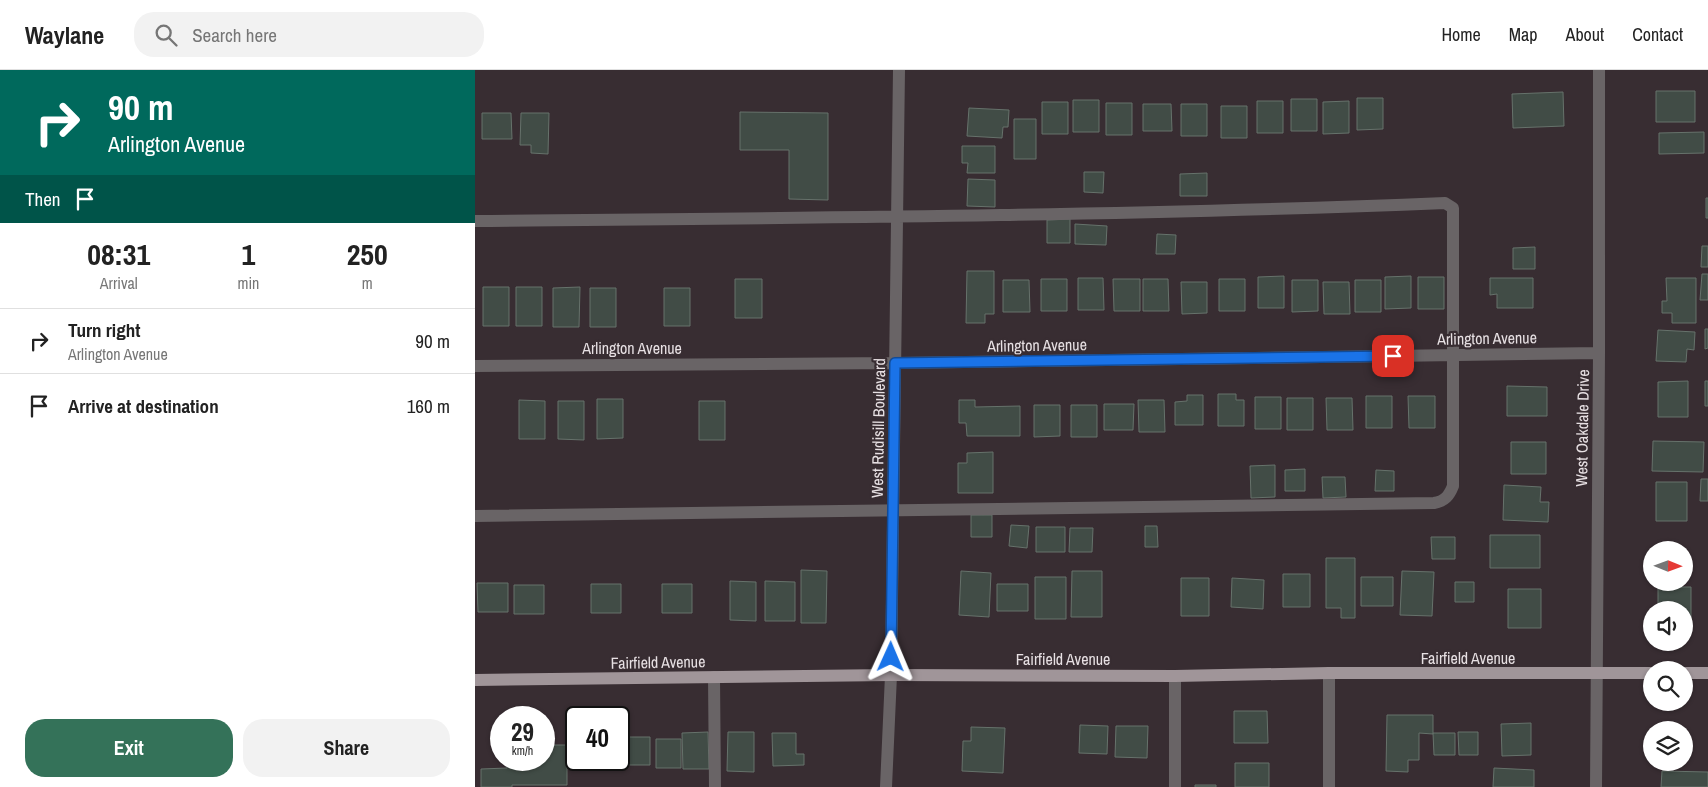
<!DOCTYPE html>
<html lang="en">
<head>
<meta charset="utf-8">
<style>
  :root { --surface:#fff; --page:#f2f2f2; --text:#222; --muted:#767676; --line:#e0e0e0; --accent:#347259 }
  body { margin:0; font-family:"Archivo Narrow",sans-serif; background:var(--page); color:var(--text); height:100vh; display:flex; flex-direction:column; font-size:19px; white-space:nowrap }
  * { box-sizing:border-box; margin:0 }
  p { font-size:16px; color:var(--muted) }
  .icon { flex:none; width:28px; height:28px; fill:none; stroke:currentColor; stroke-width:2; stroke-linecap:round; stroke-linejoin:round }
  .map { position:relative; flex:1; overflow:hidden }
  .sheet { display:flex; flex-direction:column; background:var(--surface); width:475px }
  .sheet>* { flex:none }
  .top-card { background:#00695c; color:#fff; overflow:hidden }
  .needle { width:32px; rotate:91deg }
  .buttons { position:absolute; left:1168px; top:471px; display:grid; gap:10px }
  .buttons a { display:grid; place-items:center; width:50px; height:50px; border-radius:50%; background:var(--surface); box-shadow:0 1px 4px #0004; font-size:25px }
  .speed { position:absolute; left:15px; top:636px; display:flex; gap:10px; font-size:25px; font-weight:700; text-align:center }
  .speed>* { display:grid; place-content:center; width:65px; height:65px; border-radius:50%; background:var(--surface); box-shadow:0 1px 4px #0004; line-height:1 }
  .speed small { font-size:12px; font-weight:400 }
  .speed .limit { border:2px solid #111; border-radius:8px; background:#fff; color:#111 }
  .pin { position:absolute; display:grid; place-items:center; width:42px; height:42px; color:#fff; margin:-21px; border-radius:10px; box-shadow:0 2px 8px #0006 }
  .me { position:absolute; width:55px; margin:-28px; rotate:1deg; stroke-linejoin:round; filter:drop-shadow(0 0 4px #0008) }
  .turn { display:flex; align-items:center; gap:18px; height:105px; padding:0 25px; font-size:22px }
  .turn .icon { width:65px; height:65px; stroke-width:2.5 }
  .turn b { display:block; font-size:35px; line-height:42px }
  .then { display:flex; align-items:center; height:48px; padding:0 25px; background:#0003; gap:10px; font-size:19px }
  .eta { display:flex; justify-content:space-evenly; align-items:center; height:85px; text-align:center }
  .eta b { font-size:30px; font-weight:700; line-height:35px }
  .primary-button { display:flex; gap:10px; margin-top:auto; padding:10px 25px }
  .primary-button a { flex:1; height:58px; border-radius:20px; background:var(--accent); color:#fff; font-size:20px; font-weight:700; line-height:58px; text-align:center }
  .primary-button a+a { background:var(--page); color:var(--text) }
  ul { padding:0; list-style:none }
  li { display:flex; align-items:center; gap:15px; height:65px; padding:0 25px; border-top:1px solid var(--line) }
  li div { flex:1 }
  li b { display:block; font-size:19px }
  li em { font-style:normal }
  header { display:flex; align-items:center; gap:30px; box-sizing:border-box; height:70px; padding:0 25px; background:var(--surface); border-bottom:1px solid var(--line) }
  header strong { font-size:24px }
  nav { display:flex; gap:28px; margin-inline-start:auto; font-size:18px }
  .search { width:350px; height:45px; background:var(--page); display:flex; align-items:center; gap:12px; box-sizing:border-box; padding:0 18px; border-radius:20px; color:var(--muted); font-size:19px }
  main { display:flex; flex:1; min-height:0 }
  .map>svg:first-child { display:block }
</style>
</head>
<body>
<header>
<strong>Waylane</strong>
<div class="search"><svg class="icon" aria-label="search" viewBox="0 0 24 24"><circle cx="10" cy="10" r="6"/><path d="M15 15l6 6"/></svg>Search here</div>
<nav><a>Home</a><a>Map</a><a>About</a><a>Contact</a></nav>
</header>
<main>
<section class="sheet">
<div class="top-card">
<div class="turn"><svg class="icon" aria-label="right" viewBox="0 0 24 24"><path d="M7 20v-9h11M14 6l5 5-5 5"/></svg><div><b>90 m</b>Arlington Avenue</div></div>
<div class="then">Then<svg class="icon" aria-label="arrive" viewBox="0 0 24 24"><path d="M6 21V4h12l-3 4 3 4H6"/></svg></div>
</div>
<div class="eta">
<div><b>08:31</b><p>Arrival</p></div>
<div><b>1</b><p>min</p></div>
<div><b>250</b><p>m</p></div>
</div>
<ul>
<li><svg class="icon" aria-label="right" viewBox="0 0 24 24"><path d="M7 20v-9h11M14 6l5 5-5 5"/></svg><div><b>Turn right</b><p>Arlington Avenue</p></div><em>90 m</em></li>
<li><svg class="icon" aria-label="arrive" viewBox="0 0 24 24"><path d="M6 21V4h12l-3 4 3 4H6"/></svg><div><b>Arrive at destination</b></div><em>160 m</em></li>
</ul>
<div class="primary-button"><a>Exit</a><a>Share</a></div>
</section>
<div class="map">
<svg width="1233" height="717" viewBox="0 0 1233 717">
  <rect width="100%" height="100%" fill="#382d32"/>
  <path fill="#414c46" stroke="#66726b" d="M1181,21H1220V52H1181Z
    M1088,22L1089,56L1038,58L1037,24Z
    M882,28H908V59L882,60Z
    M816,29H842V61H816Z
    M598,30H624V62H598Z
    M782,31H808V63H782Z
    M874,31V63L848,64V32Z
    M567,32H593V64H567Z
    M631,33H657V65H631Z
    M668,34H696L697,61H668Z
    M706,34H732V66H706Z
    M746,36H772V68H746Z
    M494,38L534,40L533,57H528L527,68L492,66Z
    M265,42L353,43V130L314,129V80H265Z
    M7,43H36L37,69H7Z
    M46,43H74L73,84L56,83V75H45Z
    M539,49H561V89H539Z
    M1229,62V83L1184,84V63Z
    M487,76H520V103H492L493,93H487Z
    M609,102H629L628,123L609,122Z
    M732,103V126H705V104Z
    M493,109L520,110V137L492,136Z
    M1231,128H1233V148H1231Z
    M595,149V173H572V150Z
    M600,154L632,156L631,175L600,174Z
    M682,164L701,165L700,184H681Z
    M1227,176H1233V197H1226Z
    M1060,177V199H1038V178Z
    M492,201H519V244H510V253H491Z
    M1227,204H1233V230H1225Z
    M809,206V238H783V207Z
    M936,206V238L910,239V207Z
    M943,207H969V239H943Z
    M603,208H628L629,240H603Z
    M1015,208H1058V238H1022V224L1015,225Z
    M1191,208H1221V253H1197V243H1187V231H1192Z
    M260,209H287V248H260Z
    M566,209H592V241H566Z
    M638,209H665V241H639Z
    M668,209H693L694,241H668Z
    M744,209H770V241H744Z
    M528,210H554L555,242H528Z
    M817,210H843V241L817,242Z
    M880,210H906V242H880Z
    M706,212H732V243L707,244Z
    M848,212H874L875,244H849Z
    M8,217H34V256H8Z
    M41,217H67V256H41Z
    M105,217L104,257H78V218Z
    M115,218H141V257H115Z
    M189,218H215V256H189Z
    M1230,259H1233V278L1230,279Z
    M1183,260L1220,262L1219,280L1212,279L1211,292L1181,291Z
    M1213,311V347H1183V312Z
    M1230,311H1233V336H1230Z
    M1032,316L1072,317V346H1032Z
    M743,324H761V330H769V356H743Z
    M712,325H728V355H700V332L712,331Z
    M891,326H917V358H891Z
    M933,326H960V358H934Z
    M780,327H806V359H780Z
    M812,328H838V360H812Z
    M851,328H877L878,360H852Z
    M122,329H148V368L122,369Z
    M44,330L70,331V369H44Z
    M484,330H500V337L545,336V366H492L491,353H484Z
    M663,330H689L690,362H664Z
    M83,331H109V370L83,369Z
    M224,331H250V370H224Z
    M629,334H659L658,360H629Z
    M559,335H585V366L559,367Z
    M596,335H622V367H596Z
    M1178,371L1229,372L1228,402L1177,401Z
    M1036,372H1071V404H1036Z
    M518,382V423H483V393H492V383Z
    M800,395V427L776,428L775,396Z
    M830,399V421H810V400Z
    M901,400L919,401V421H900Z
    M847,407H870L871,427L848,428Z
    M1226,409H1233V431H1225Z
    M1181,412H1212V451H1181Z
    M1029,415L1066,417L1065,432H1074L1073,452L1028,450Z
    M496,445H517V467H496Z
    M536,455L554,456L552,478L534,476Z
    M670,456H682L683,477H670Z
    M561,457H590V482H561Z
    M595,458H618L617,482H594Z
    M1015,465H1065V498H1015Z
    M956,467H980V489H957Z
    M851,488H880V548H866V538H851Z
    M326,500L352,501L351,553H326Z
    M486,501L516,503L514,547L484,545Z
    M597,501H627V547H596Z
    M927,501L959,502L957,546L925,545Z
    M808,504H835V537H808Z
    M560,507H591V549H560Z
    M886,507H918V536H886Z
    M706,508H734V546H706Z
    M757,508L789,510L788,539L756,537Z
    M255,511L281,512V551L255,550Z
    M290,511L320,512V551H290Z
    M980,512H999V532H980Z
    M2,513H33V542H3Z
    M116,514H146V543H116Z
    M187,514H217V543H187Z
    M522,514H553V541H522Z
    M39,515H69V544H39Z
    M1183,517H1216V551H1209V540H1183Z
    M1033,519H1066V558H1033Z
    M759,641H792L793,673H759Z
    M912,645H958V664L944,663V690H933V702L911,701Z
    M1056,653V685L1027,686L1026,654Z
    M605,655L633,656L632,684L604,683Z
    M641,656H673L672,688L640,687Z
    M496,657L530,658L528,703L487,701L488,671H496Z
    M233,662L234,699H208L207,663Z
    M253,662H279V702L252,701Z
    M983,662H1003V685H984Z
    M297,663H321V684H329V695L298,696Z
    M958,663H980V685H959Z
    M146,667H175V695H146Z
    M181,669H206V698H181Z
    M69,675H92V715H37V717H6V699L32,698V690H69Z
    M108,690H137V698H108Z
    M760,693H794V717H760Z
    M1019,698L1059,700V717H1018Z
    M1187,701L1233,702V717H1186Z
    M720,715H741V717H720Z"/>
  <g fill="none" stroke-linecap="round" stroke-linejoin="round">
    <path stroke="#696466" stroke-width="12" d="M0,151C323,148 647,146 970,133L978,138V416C974,426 970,431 959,433L0,446
      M0,296L420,293L1124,283
      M239,607L240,717
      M411,717L416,605L424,0
      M700,717V606
      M854,717V603
      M1121,717L1124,283V0"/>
    <path stroke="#a09599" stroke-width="12" d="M1209,603H1233
      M0,610L416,605L700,606L854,603H1176"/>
  </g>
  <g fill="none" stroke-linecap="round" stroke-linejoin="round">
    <defs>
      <path id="route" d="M416,587L420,293L918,286"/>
    </defs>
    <use href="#route" stroke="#114b97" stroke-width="12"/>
    <use href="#route" stroke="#1a73e8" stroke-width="9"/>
  </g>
  <g text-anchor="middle" stroke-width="4.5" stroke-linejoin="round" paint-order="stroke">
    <g font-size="16" fill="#e7e0e3" stroke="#382d32">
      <text transform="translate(1012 268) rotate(-1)" y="6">Arlington Avenue</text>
      <text transform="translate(562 275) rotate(-1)" y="6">Arlington Avenue</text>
      <text x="157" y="284">Arlington Avenue</text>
      <text transform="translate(403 358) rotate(-89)" y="6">West Rudisill Boulevard</text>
      <text transform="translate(1107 358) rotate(-89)" y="6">West Oakdale Drive</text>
      <text x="993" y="594">Fairfield Avenue</text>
      <text x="588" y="595">Fairfield Avenue</text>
      <text transform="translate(183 592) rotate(-1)" y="6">Fairfield Avenue</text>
    </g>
  </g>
</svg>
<div class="buttons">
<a><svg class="needle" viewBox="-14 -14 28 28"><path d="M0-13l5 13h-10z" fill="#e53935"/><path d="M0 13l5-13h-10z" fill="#767676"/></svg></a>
<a><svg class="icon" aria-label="sound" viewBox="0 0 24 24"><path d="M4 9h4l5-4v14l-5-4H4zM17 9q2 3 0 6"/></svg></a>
<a><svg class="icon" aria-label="search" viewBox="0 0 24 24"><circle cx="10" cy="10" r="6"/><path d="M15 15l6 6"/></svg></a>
<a><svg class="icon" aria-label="layers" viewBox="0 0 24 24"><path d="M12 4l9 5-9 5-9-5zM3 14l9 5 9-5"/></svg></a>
</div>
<div class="speed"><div>29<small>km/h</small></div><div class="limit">40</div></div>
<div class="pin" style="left:918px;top:286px;background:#d93025"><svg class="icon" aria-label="arrive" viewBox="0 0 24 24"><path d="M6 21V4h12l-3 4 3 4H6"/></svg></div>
<svg class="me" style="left:416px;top:587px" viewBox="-20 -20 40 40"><path d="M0-17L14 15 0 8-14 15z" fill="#1a73e8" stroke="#fff" stroke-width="4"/></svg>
</div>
</main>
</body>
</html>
